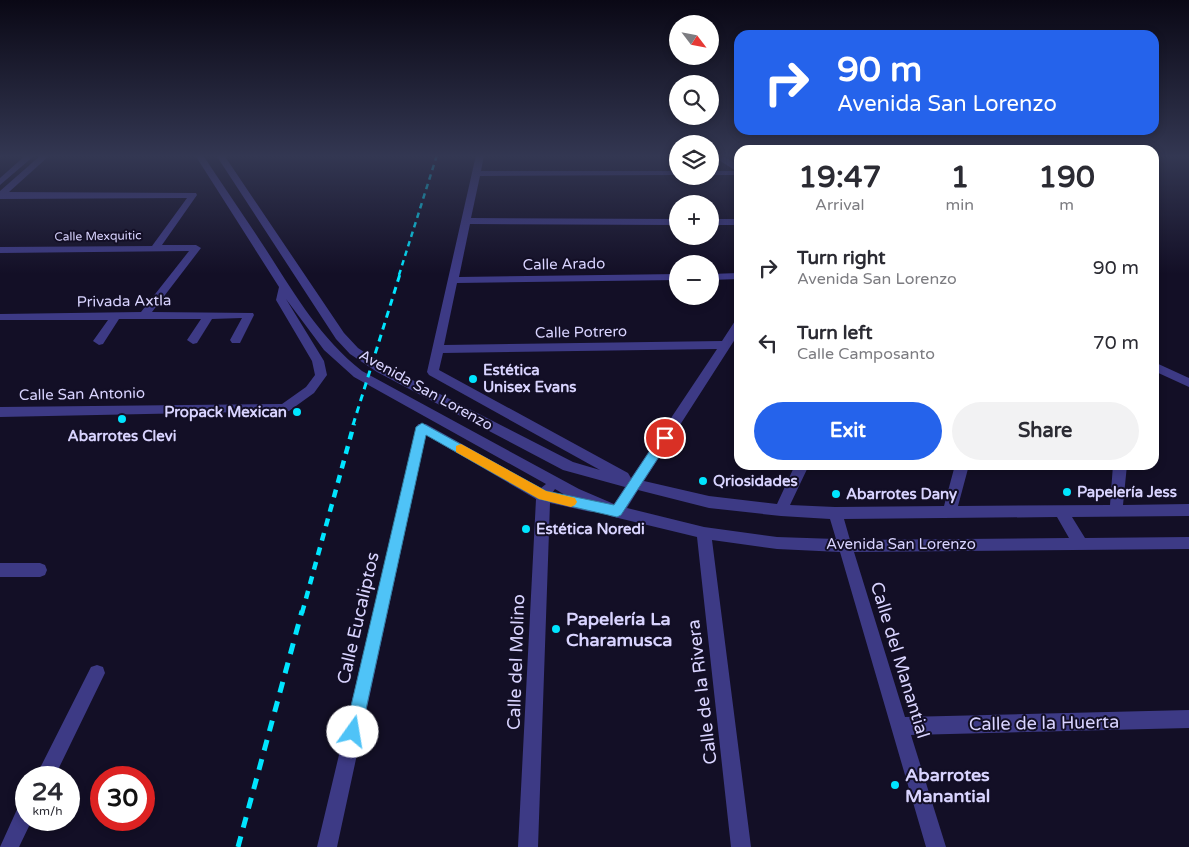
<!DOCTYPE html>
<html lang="en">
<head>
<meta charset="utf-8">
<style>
  :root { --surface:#fff; --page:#f2f2f3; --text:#2b2b33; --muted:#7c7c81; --accent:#2563eb }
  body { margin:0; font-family:"Varela Round",sans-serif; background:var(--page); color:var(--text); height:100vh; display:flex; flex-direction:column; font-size:19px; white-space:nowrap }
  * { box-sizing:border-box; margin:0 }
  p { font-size:16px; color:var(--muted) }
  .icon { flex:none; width:28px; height:28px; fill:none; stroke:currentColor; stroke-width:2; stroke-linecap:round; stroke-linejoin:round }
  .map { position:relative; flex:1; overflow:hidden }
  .drawer { position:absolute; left:734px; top:145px; width:425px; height:325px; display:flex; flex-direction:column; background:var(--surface); border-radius:15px; box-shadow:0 2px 8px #0003 }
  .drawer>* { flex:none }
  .top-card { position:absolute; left:734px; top:30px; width:425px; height:105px; border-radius:15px; box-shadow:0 2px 8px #0003; background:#2563eb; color:#fff; overflow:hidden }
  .needle { width:32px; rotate:122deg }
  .fabs { position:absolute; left:669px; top:15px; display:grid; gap:10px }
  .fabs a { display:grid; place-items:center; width:50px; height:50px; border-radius:50%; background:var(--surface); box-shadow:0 2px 8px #0003; font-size:25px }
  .speed { position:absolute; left:15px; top:766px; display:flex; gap:10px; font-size:25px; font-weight:700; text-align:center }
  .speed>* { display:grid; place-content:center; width:65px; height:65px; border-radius:50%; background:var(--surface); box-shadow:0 2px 8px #0003; line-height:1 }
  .speed small { font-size:12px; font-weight:400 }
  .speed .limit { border:8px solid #d22; background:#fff; color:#111 }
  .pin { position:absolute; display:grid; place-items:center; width:42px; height:42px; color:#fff; margin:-21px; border:2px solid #fff; border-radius:50%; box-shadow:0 1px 5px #0007 }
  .me { position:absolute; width:55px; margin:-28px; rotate:13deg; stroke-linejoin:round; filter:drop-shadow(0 0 4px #0008) }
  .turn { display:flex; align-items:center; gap:18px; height:105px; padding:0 20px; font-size:22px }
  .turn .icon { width:65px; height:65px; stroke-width:2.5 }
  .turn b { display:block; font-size:35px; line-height:42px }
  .eta { display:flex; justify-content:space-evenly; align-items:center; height:85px; text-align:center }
  .eta b { font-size:30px; font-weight:800; line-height:35px }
  .primary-button { display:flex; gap:10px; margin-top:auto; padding:10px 20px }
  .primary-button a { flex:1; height:58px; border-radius:30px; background:var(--accent); color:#fff; font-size:20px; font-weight:800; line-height:58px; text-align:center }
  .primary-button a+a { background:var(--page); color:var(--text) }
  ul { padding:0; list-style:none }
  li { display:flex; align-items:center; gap:15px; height:75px; padding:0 20px }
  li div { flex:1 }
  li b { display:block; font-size:19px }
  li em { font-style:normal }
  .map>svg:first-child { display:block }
</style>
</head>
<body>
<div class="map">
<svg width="1189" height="847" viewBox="0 0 1189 847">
  <rect width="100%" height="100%" fill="#130f26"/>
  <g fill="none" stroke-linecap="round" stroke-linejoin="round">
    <path fill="#3d3a85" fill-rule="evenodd" d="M0,155H5L0,157Z
      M26,155H35L0,185V178Z
      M41,155H50L9,192L196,193L197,195L162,245H196L201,248L152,312L253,313L254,315L240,343H232L230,340L242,318L212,319L197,343L193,344L187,340L201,319H119L103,344L99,345L93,341L108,320H0V314L141,312L189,251L0,253V247L152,246L187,198L0,199V191Z
      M195,155H203C223,186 245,217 265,248C294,293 319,337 362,371L579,489L614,504L625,487L563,470L377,372L350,354L336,339L216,155H224L344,333L358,348L385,366L573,462L600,470L429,375L427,372L476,155H484L481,171H678V175L480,176L471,218L678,219V225L470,224L459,277L678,274V280L457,283L444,345L722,341L735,321H739V333L644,481L709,496L777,504L795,465H809L790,505L835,507L944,506L955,465H969L958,506L1110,505L1113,465H1127L1123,505L1189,504V516L1072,517L1085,538L1189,537V549L854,552L905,717L1189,710V728L911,735L946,847H926L840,552L777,549L712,540L751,847H731L697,537L610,516L597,509L591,512L550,503L538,847H518L536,499L426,435L337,847H317L418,424H426L541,488L546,484L354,377L324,350L286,299L324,361L327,375L314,393L289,411L0,417V407L282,404L306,387L315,375L312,361L276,300L279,287ZM717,349L631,478L628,473L439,370L443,353ZM555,489L565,495L553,492ZM638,490L709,508L781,516L830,519L836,539L777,537L704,527L627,508ZM1057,517L1069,538L850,540L844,519Z
      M711,155H721L739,165V175H710V171H736Z
      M731,155H739V159Z
      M710,219H739V225H710Z
      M739,273V279L710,280V274Z
      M1154,362L1189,378V387L1154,371Z
      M0,563H40L45,565L47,570L45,575L40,577H0Z
      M97,665L103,667L105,673L54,778H35L91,667Z
      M26,803V820H32L19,847H0L19,805Z"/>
    <path stroke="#00e5ff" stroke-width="2.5" stroke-dasharray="5.5 4.5" stroke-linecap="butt" d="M399,275L437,155"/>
    <path stroke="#00e5ff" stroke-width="3" stroke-dasharray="7 5.5" stroke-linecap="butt" d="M353,425L400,274"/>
    <path stroke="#00e5ff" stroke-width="4.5" stroke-dasharray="8 7" stroke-linecap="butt" d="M302,613L354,424"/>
    <path stroke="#00e5ff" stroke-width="5" stroke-dasharray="11 9" stroke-linecap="butt" d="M238,847L302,611"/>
  </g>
  <linearGradient id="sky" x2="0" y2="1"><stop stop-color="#0a0815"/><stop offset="0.57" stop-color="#333752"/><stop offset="1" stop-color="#333752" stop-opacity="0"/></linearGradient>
  <rect width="1189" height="274" fill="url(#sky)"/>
  <path fill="#4fc3f7" stroke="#337fa1" d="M422,423L546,491L614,505L661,434L665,433L671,438L621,515L617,517L539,499L426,435L361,732L359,738L353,741L347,738L345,732L416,427Z"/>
  <path fill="#f59e0b" d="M461,444L546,491L575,498L577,502L575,505L571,507L539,499L456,452V446Z"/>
  <g fill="#00e5ff" stroke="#130f26" stroke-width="2">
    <circle cx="473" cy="379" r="5"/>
    <circle cx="297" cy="412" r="5"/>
    <circle cx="122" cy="419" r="5"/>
    <circle cx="703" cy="481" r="5"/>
    <circle cx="1067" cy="492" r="5"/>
    <circle cx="836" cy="494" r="5"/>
    <circle cx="526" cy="529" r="5"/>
    <circle cx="556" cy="629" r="5"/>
    <circle cx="895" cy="785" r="5"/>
  </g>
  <g text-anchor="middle" stroke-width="4" stroke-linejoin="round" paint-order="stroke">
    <g font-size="12" fill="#d9d4ff" stroke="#130f26">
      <text transform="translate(98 236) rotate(-1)" y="4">Calle Mexquitic</text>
    </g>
    <g font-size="15" fill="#d9d4ff" stroke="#130f26">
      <text transform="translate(564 264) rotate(-1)" y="5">Calle Arado</text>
      <text transform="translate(124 301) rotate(-1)" y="5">Privada Axtla</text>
      <text transform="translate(581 332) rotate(-1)" y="5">Calle Potrero</text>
      <text transform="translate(426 390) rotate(29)" y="5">Avenida San Lorenzo</text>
      <text transform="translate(82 394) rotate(-1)" y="5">Calle San Antonio</text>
      <text x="901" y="549">Avenida San Lorenzo</text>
    </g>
    <g font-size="15" font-weight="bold" fill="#d9d4ff" stroke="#130f26" text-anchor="start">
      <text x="483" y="375">Estética<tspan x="483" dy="17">Unisex Evans</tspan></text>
      <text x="287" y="417" text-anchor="end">Propack Mexican</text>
      <text x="122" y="441" text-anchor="middle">Abarrotes Clevi</text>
      <text x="713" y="486">Qriosidades</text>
      <text x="1077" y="497">Papelería Jess</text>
      <text x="846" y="499">Abarrotes Dany</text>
      <text x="536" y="534">Estética Noredi</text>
    </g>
    <g font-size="18" fill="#d9d4ff" stroke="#130f26">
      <text transform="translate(358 618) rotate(-77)" y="6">Calle Eucaliptos</text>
      <text transform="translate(900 660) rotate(73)" y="6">Calle del Manantial</text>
      <text transform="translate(516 662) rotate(-88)" y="6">Calle del Molino</text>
      <text transform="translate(702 692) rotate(-97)" y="6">Calle de la Rivera</text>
      <text transform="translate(1044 723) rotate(-1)" y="6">Calle de la Huerta</text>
    </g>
    <g font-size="18" font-weight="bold" fill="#d9d4ff" stroke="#130f26" text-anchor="start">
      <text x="566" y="625">Papelería La<tspan x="566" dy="21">Charamusca</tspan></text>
      <text x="905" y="781">Abarrotes<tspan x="905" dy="21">Manantial</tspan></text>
    </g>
  </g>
</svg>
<div class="fabs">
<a><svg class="needle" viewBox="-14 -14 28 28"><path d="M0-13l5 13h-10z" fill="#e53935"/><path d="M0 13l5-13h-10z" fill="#7c7c81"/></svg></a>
<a><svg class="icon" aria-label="search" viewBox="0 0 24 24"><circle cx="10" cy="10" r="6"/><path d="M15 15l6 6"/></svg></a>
<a><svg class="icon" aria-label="layers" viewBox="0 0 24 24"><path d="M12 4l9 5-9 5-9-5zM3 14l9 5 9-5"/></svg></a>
<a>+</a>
<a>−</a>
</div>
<div class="speed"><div>24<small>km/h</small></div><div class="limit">30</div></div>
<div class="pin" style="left:665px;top:438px;background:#d93025"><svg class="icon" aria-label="arrive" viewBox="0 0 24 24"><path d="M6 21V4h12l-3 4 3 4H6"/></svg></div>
<svg class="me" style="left:353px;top:732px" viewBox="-20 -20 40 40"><circle r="19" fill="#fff"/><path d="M0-13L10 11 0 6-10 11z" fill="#4fc3f7"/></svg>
<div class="top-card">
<div class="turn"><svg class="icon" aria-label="right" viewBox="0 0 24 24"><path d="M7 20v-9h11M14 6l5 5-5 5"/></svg><div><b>90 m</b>Avenida San Lorenzo</div></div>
</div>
<section class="drawer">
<div class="eta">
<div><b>19:47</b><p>Arrival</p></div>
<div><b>1</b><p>min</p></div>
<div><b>190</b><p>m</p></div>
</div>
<ul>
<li><svg class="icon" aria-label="right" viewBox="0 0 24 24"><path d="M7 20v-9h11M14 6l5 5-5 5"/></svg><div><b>Turn right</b><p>Avenida San Lorenzo</p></div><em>90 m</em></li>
<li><svg class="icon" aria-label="left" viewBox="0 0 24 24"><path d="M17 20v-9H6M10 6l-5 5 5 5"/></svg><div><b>Turn left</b><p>Calle Camposanto</p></div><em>70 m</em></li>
</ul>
<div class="primary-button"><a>Exit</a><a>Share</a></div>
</section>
</div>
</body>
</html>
